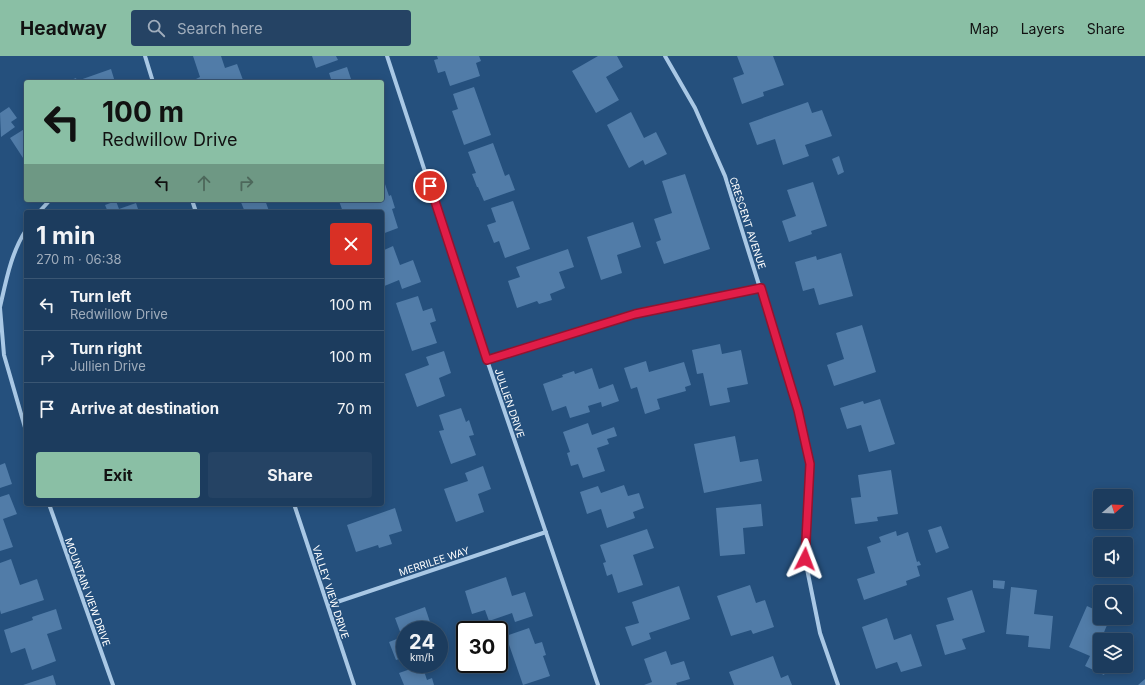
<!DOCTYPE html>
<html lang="en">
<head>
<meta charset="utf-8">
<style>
  :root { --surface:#1c3c5e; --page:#254364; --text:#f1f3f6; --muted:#a0adbc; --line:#3a5673; --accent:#8abfa5 }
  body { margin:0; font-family:Inter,sans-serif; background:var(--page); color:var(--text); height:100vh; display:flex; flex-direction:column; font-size:15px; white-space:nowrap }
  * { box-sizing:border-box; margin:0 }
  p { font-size:13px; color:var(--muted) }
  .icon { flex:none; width:22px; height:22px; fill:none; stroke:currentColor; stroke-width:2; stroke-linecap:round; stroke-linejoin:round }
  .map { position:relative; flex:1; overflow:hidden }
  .side { position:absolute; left:24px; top:154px; width:360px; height:296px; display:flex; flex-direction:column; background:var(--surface); border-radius:4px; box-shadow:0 2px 10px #0003,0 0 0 1px var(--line) }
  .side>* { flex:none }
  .banner { position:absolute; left:24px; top:24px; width:360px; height:122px; border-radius:4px; box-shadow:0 2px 10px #0003,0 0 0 1px var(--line); background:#8abfa5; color:#111; overflow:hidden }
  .needle { width:26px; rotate:71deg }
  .controls { position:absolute; left:1093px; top:433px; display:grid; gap:8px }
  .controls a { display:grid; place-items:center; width:40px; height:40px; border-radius:4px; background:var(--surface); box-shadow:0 2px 10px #0003,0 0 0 1px var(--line); font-size:20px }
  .speed { position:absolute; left:396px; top:565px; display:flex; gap:8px; font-size:20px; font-weight:700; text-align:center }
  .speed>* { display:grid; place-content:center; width:52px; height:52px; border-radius:50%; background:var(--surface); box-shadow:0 2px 10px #0003,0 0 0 1px var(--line); line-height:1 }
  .speed small { font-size:10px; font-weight:400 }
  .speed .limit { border:2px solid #111; border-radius:6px; background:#fff; color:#111 }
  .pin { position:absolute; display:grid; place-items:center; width:34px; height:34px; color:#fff; margin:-17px; border:2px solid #fff; border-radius:50%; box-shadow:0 1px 4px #0007 }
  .me { position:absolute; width:44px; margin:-22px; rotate:3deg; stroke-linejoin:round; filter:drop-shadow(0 0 3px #0008) }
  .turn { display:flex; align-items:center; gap:14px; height:84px; padding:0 12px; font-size:18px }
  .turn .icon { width:52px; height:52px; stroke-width:2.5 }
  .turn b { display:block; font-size:28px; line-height:34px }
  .lanes { display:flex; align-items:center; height:38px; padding:0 12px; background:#0003; justify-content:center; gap:20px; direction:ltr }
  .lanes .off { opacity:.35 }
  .round { display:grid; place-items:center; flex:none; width:42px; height:42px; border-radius:4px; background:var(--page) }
  .summary { display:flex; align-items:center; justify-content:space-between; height:68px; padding:0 12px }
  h1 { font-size:24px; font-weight:700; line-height:30px }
  .cta { display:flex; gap:8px; margin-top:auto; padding:8px 12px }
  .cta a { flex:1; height:46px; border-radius:4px; background:var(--accent); color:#111; font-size:16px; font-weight:700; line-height:46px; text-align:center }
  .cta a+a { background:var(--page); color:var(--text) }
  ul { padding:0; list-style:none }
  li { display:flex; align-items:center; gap:12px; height:52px; padding:0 12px; border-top:1px solid var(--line) }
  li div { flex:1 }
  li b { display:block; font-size:15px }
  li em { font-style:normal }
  header { display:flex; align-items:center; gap:24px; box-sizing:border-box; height:56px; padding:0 20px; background:var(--accent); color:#111 }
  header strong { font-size:19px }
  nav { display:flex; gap:22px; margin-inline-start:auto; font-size:14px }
  .search { width:280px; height:36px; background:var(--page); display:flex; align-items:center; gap:10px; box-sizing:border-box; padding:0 14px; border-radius:4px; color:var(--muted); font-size:15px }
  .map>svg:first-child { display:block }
</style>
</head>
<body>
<header>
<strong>Headway</strong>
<div class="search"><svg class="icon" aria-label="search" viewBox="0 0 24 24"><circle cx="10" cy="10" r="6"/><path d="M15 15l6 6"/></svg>Search here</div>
<nav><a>Map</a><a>Layers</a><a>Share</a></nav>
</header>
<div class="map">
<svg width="1145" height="629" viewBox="0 0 1145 629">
  <rect width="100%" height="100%" fill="#25507d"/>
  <path fill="#517ca8" d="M193,0H221L225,12L237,8L243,24L238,26H197L196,23L200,21Z
    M312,0H336L338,4L316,12Z
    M437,0H479L481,5L476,7L480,20L450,30L445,15L438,17L434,4L438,3Z
    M598,0H617L623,11L606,21L619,44L596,57L572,15Z
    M737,0H773L784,29L763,36L764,40L742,48L733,22L744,18Z
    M347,11L352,26H325L331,23L329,17Z
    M111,13L115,26H66L76,22L77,25Z
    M474,31L491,79L464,89L452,55L458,53L453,38Z
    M808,46L812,57L822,54L832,80L805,89L809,100L783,109L775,83L757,89L749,67Z
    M9,51L17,62L11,66L15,71L1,81L0,57Z
    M631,56L644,82L656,76L667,98L645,109L643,104L629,112L607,69Z
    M26,72V104L25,105L10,82Z
    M493,87L505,120L509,118L515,134L484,145L478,131H477L472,118L476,117L468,96Z
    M839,100L844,116L838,119L832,103Z
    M685,118L710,193L664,208L656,186L661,184L654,163L672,157L662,125Z
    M382,125H384L389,140L391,139L395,152L392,153L398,172L382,178V156H343L339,145L382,144Z
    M813,126L827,170L811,175L812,178L789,186L782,165L796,160L787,134Z
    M240,144H265L269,155L265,156H245Z
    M116,145L119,153L136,147L139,156H108L105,149Z
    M513,145L530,193L505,202L499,185L494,187L487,169L496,166L491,152Z
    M633,166L641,191L617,199L622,217L601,224L587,181Z
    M393,190L400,209L413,204L421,226L402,233L399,224L382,231V195Z
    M568,193L574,211L559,216L565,232L550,238L552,244L539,248L537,245L517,252L508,225L520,221L516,211Z
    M841,197L853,240L819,249L814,232L803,235L795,206L816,200L817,204Z
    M418,240L423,255L432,252L436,265L430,267L437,287L412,295L396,247Z
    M862,269L876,316L834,330L827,309L844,303L836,277Z
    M720,288L722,298L741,294L748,328L727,332L730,346L710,350L703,317L697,318L692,294Z
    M444,295L451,317L439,322L445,340L417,351L405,318L429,309L426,301Z
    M646,305L649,316L684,306L691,329L685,331L686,335L657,343L660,353L645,358L637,331L631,333L624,312Z
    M592,312L599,333L613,328L619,345L602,351L601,346L588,350L590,356L570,362L566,350L552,355L543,328L563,321L562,319L574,315L575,318Z
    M880,343L895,388L869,396L861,369L847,373L840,352L863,345L864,348Z
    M461,352L466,366L469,364L474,379L469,380L476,399L451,408L439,375L444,374L439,359Z
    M588,367L592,379L614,371L617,380L607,383L609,388L597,392L605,415L583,422L578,408L571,410L567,397L570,396L563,376Z
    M735,380L740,406L758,403L762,425L704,437L694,388Z
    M5,407L12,428L0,432V409Z
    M483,410L491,433L478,438L484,456L456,466L444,433L468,425L465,417Z
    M891,414L898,458L877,461L878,465L855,468L851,442L861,441L858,419Z
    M624,429L628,440L639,437L644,452L633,456L635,462L607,472L601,453L587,458L580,436L598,430L601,437Z
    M9,438L17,458L3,463L13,491L0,495V441Z
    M761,448L763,470L743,472L745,498L720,500L716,452Z
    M395,452L402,475L389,479L392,488L379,492L378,489L356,496L347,469Z
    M941,470L949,492L936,497L928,474Z
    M647,473L654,492L633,499L643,529L618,537L612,518L607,520L603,507L606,506L600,489Z
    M896,475L897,480L908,476L917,506L919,505L921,509L917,510L920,520L906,525L907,529L864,544L857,523L875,517L867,491L881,486L879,481Z
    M11,503L20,529L37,523L44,544L1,558L0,554V507Z
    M506,521L512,540L525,536L533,560L515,566L512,557L489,565L485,554L472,558L465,535Z
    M993,524L1005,525L1004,533L993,532Z
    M750,529L756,547L765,544L774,571L753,578L751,574L731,580L717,540Z
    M679,530L690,563L649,577L651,583L632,590L625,571L639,567L632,546Z
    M1011,531L1037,534L1034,558L1053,560L1050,593L1028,591L1029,580L1006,578Z
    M972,534L985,576L962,583L966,593L945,599L936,569L954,564L947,542Z
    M1087,550L1100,556V562H1110L1102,581L1110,584H1100V610H1108L1104,619L1085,610L1090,600L1069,591Z
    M425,551L431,569L428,570L430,574H405V601L396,604L389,586L402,581L395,562Z
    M56,553L62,573L47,578L56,605L32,614L25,592L11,597L4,574L33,564L32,561Z
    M887,562L894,584L911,578L922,610L901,616L897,606L876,613L862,571Z
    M529,572L535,588L542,586L546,599L543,600L550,620L523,629L506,580Z
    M666,595L671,609L684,605L690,623L676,627L677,629H644L652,626L644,603Z
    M773,600L781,622L788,619L792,629H734L729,616Z
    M422,609L427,624L432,622L434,629H404L399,617Z
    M53,619L56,629H23Z
    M1145,623V629H1138Z"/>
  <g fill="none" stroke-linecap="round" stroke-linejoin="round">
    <path stroke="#a9c8e5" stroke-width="4" d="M145,0L153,26
      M387,0L487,304L598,629
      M665,0L695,52L725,120L798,354L810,408L805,503L820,577L838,629
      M192,144L196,156
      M39,156L50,144
      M0,251C6,225 11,197 26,174
      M0,252L4,299L26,375
      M487,304L635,258L761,232
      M49,448L113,629
      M294,448L354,629
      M328,549L546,476"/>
  </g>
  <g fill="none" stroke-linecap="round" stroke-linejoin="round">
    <defs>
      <path id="route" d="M430,130L487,304L635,258L761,232L798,354L810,408L805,503"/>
    </defs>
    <use href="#route" stroke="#92132f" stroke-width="10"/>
    <use href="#route" stroke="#e11d48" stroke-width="7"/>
  </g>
  <g text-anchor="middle" stroke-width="3" stroke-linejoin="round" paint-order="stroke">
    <g font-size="10" fill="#fff" stroke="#25507d">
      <text transform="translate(748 167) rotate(72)" y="4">CRESCENT AVENUE</text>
      <text transform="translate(510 347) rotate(71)" y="4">JULLIEN DRIVE</text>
      <text transform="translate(434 505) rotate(-18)" y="4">MERRILEE WAY</text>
      <text transform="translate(88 536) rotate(70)" y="4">MOUNTAIN VIEW DRIVE</text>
      <text transform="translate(331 536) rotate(72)" y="4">VALLEY VIEW DRIVE</text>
    </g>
  </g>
</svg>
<div class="controls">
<a><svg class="needle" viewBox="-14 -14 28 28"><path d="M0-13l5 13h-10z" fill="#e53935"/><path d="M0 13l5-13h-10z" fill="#a0adbc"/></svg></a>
<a><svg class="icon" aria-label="sound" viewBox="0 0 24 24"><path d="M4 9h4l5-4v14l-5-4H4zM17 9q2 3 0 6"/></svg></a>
<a><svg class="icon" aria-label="search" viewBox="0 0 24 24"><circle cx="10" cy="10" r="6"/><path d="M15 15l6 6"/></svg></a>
<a><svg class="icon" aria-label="layers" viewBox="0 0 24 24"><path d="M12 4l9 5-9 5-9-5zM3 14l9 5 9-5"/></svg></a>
</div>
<div class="speed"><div>24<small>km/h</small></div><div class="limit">30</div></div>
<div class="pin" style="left:430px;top:130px;background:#d93025"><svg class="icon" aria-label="arrive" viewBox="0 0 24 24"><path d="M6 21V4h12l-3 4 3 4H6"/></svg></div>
<svg class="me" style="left:805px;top:503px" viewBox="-20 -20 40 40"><path d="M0-17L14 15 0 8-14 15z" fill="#e11d48" stroke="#fff" stroke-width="4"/></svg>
<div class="banner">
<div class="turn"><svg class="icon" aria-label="left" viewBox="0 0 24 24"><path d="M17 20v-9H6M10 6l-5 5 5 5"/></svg><div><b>100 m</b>Redwillow Drive</div></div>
<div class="lanes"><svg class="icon" aria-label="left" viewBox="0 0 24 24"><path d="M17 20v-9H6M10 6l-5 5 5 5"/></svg><svg class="icon off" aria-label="ahead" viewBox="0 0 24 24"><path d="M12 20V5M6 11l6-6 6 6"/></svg><svg class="icon off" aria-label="right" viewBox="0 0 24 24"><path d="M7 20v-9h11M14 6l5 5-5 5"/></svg></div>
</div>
<section class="side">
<div class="summary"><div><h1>1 min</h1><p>270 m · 06:38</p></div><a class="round" style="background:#d93025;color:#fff"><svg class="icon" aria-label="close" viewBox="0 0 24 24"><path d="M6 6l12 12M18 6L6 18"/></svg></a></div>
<ul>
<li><svg class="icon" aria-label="left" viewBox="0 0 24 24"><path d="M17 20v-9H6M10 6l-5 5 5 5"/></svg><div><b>Turn left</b><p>Redwillow Drive</p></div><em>100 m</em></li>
<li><svg class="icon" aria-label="right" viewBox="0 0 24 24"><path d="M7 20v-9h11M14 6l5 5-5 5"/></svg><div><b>Turn right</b><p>Jullien Drive</p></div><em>100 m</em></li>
<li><svg class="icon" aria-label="arrive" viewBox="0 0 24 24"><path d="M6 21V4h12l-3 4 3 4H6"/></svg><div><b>Arrive at destination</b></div><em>70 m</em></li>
</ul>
<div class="cta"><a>Exit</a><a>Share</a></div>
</section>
</div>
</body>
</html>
